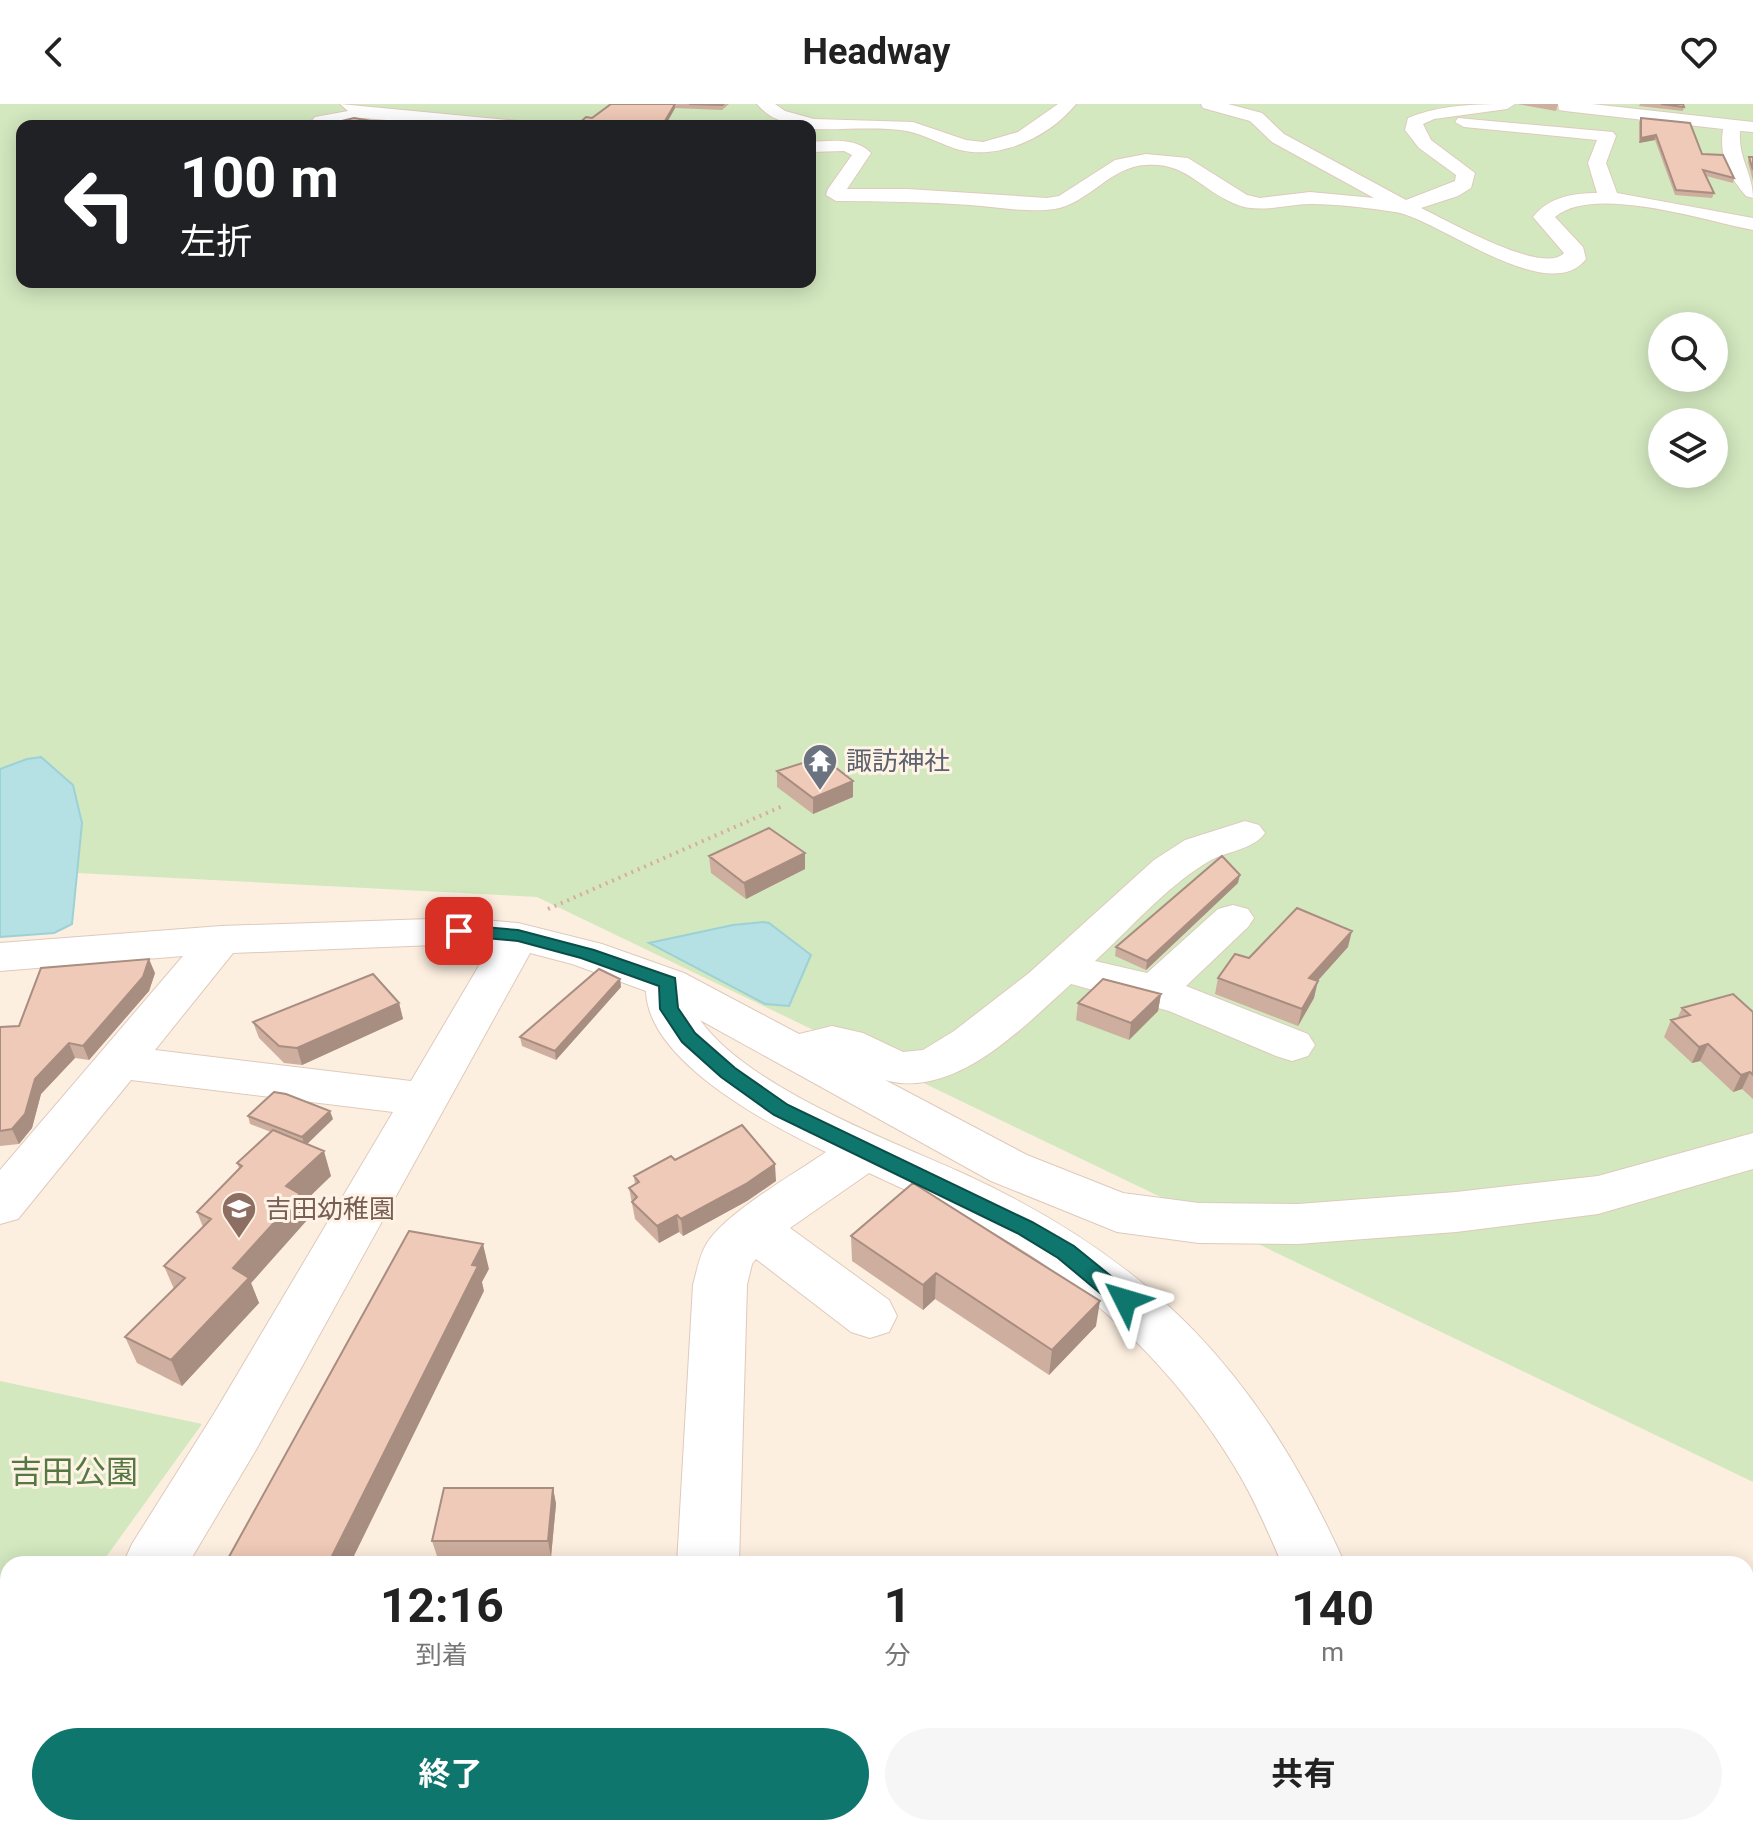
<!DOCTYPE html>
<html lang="ja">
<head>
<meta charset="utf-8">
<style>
  :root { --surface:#fff; --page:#f6f6f6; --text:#222; --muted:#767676; --accent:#0f766e }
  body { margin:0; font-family:Roboto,"Noto Sans JP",sans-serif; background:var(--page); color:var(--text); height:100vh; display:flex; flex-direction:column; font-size:30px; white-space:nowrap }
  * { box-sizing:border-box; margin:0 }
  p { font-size:26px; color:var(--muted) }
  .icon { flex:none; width:44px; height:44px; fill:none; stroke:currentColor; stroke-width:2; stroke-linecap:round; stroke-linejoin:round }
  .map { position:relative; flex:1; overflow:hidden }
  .details { position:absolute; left:0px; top:1452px; width:1754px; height:280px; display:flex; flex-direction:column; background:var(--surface); border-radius:24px 24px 0 0; box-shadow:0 4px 20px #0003 }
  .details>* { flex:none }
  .banner { position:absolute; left:16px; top:16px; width:800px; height:168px; border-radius:16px; box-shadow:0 4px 20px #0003; background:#202124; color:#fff; overflow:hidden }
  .tools { position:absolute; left:1648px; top:208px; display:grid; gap:16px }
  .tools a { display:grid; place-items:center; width:80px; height:80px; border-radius:50%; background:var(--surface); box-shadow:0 4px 20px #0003; font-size:40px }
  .pin { position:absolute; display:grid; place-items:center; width:68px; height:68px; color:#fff; margin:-34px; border-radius:16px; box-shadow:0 4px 12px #0006 }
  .me { position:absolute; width:88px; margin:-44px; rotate:310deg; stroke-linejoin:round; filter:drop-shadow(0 0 6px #0008) }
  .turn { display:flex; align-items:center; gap:28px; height:168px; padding:0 32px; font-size:36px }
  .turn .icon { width:104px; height:104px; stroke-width:2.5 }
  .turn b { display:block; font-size:56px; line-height:68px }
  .eta { display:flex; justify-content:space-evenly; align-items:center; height:136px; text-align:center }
  .eta b { font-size:48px; font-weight:700; line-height:56px }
  .primary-button { display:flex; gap:16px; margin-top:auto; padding:16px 32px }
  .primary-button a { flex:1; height:92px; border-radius:48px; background:var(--accent); color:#fff; font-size:32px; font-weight:700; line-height:92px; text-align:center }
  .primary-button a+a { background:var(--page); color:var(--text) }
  header { display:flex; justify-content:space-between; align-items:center; height:104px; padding:0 32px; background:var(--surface); font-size:36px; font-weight:700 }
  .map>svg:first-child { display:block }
</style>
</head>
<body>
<header><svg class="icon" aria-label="back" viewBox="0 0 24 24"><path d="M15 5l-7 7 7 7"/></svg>Headway<svg class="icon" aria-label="heart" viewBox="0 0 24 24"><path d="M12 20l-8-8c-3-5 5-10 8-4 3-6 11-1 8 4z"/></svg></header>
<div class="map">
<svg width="1753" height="1732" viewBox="0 0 1753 1732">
  <rect width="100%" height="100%" fill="#fcefe0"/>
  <path fill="#d3e8bf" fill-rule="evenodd" d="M0,0H1753V1378L537,793L0,765ZM22,22H810V178H22ZM1662,222H1714V274H1662ZM1662,318H1714V370H1662Z
    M0,1277L202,1320L101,1460H8V1589L0,1598Z"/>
  <path fill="#b5e1e4" stroke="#9cd1d6" stroke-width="2" d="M41,653L73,681L82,719L72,820L54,829L0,833V665L27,655Z
    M763,818L769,819L811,851L789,902L765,900L649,839L733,821Z"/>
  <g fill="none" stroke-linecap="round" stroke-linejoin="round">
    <defs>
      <path id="minor" d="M340,0L519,17L528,22H458L363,14L326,22H307L315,13L348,7Z
        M757,0H775L785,7L814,15L913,18L966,36L983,38L1018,28L1058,0H1076C1050,32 1001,56 960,46C942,41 926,31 907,27C877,22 845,26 814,25C800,15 779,26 757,0Z
        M1201,0H1228L1262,9L1284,30L1406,96L1455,77L1456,71L1419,44L1405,26L1408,14C1441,0 1479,0 1515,0L1507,5L1434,15L1423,20L1431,36L1475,69L1471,84L1458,92L1421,104C1447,116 1543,172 1564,149L1533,113C1549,93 1573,89 1597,89L1588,59L1597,36L1464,23L1455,18L1458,14L1613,28L1616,32L1606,59L1617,89L1753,114V126C1705,117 1594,80 1555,113L1583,143L1586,155C1548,204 1437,114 1395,108C1368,104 1338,100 1311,100C1284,100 1259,111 1233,99C1200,85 1186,58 1146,61C1111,62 1089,99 1055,105C1028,109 997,103 970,101C925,98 881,97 836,97L826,91L828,85L852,51L844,47L810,48V38C831,37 855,33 871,49L847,85H908L1047,94L1059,92L1115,56L1146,50L1188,54L1247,91L1260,94L1310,88L1374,94L1272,38L1250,17L1203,4Z
        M1558,0H1592L1753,18V28L1740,27C1738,55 1753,69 1753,94L1746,92C1728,71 1719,53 1723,25L1565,7L1559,6Z
        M1245,717L1259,721L1265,729C1252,747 1224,747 1206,759C1164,785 1131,824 1095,857L1147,869L1218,805L1233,801L1248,805L1254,814L1248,823L1186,882L1308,930L1315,941L1308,952L1292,957L1276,952L1169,907L1071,880C1023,923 955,996 885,976L1027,1051L1123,1089L1199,1099L1298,1100L1456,1088L1598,1072L1753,1029V1065L1598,1110L1456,1128L1298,1140L1199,1139L1117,1128L991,1077L700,916C748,983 884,1034 960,1068C1152,1155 1259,1269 1345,1460H1282C1270,1432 1258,1404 1243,1377C1192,1287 1114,1205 1027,1149C977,1117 922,1094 869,1069L790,1124L889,1196L897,1212L889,1228L870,1234L851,1228L756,1155L752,1160L747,1181L739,1460H677L693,1181C697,1167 699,1152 707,1139C727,1108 794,1070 826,1048C770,1021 648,958 646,887L572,860L530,849L257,1344L188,1460H123L132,1440L215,1308L393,1008L131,976L18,1115L0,1120V1066L183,852L0,867V839L221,822L459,814L518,819L602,840L684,869L799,930L832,922L863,929L903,948L923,946L954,927L1029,869L1154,756L1185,736ZM459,840L490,843L411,977L155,946L233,849Z
        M8,1614V1689L0,1693V1617Z
        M1753,1648V1732H1682L1686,1724H1746V1651Z
        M533,1724H605L603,1732H531Z
        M742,1724H849L845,1732H738Z
        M1417,1724H1490L1494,1732H1421Z"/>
    </defs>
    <use href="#minor" stroke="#dfcabc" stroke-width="2"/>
    <path stroke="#d5ae9c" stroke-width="4" stroke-dasharray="2 5" stroke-linecap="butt" d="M548,805L785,701"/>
    <use href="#minor" fill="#fff" fill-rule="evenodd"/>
  </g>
  <path fill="#ceae9e" d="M611,0H729L722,6L675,4L665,22H576L592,14Z
    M1517,0H1558L1556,7Z
    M1640,0H1683L1684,3L1683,7L1639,2Z
    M1641,14L1702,50L1734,74L1733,79L1706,72L1714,89L1712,94L1675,91L1655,36L1639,39V18Z
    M1749,53H1753V77L1748,58Z
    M777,667L853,693L813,710L777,683Z
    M805,749V765L746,795L711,769L709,752Z
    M1238,779L1146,866L1115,852L1116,843Z
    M1348,843L1317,877L1314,894L1298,922L1215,890L1218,874L1249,854Z
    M155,869L149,887L89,956L75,954L41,990L32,1024L19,1040L0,1042V923L19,922Z
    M620,875L621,883L556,956L522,942L520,933Z
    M1161,890L1158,907L1129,936L1076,916L1078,899Z
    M399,899L403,915L302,961L284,959L259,934L253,918Z
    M1682,904L1753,908V995L1742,985L1733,988L1700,957L1692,959L1664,933L1671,916L1677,915Z
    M248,1012L333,1015L307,1040L331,1072L303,1099L308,1115L251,1179L259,1199L182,1282L137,1259L125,1233L174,1185L164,1162L203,1123L197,1108L239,1064L237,1059L271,1028L250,1020Z
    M675,1056L776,1077L747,1097L683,1132L679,1128L659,1139L635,1115L629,1084L635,1081L634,1072Z
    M851,1132L1096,1222L1049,1271L935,1195L923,1206L852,1157Z
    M553,1384L556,1400L551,1453L437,1452L432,1437Z
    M22,1724H177L170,1732H15Z"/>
  <path fill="#a88d81" d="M675,0V4L665,22H662Z
    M1656,31L1655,36L1639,39L1641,34Z
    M853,677V693L813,710V694Z
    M805,749V765L746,795L744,779Z
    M1240,771L1238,779L1146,866L1147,857Z
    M1352,827L1348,843L1305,891L1309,874Z
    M149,855L155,869L149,887L89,956L83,942Z
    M620,875L621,883L556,956L555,947Z
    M1318,877L1314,894L1298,922L1302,905Z
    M1161,890L1158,907L1129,936L1131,919Z
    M399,899L403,915L302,961L297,944Z
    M69,939L75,954L41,990L32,1024L19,1040L12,1025L35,975Z
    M1708,940L1700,957L1692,959L1699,943Z
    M1750,968L1742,985L1733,988L1741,971Z
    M330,1007L333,1015L305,1042L302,1033Z
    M324,1047L331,1072L303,1099L308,1115L251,1179L259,1199L182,1282L171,1256L286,1082Z
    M775,1060L776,1077L747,1097L683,1132L681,1115Z
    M677,1111L679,1128L659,1139L657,1122Z
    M483,1140L489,1165L482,1178L484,1187L350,1460H328Z
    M936,1169L935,1195L923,1206V1181Z
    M1100,1197L1096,1222L1049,1271L1052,1246Z
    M553,1384L556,1400L551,1453L548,1437Z
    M126,1724H138L143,1732H121Z
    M150,1724H177L170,1732H155Z"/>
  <path fill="#f0cab8" stroke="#a88d81" stroke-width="2" d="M611,0H675L662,22H576L586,13L592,14Z
    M689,0H724L722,1Z
    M1661,0H1683L1684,3Z
    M354,14L400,22H321Z
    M1641,14L1690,19L1702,50L1723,51L1734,74L1703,66L1714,89L1676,86L1656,31L1641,34Z
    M1749,53H1753V66Z
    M822,653L853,677L813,694L777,667Z
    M769,724L805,749L744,779L709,752Z
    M1222,752L1240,771L1147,857L1116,843Z
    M1297,804L1352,827L1309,874L1318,877L1302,905L1218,874L1235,850L1249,854Z
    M149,855L143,873L83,942L69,939L35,975L25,1010L12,1025L0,1027V923L19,922L41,864Z
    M599,865L620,875L555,947L520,933Z
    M373,870L399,899L297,944L279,942L253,918Z
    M1103,875L1161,890L1131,919L1078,899Z
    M1733,890L1753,908V971L1750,968L1741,971L1708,940L1699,943L1671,916L1690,911L1682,904Z
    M274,988L286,990L330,1007L302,1033L248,1012Z
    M742,1021L775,1060L746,1080L681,1115L677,1111L657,1122L632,1098L637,1093L629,1084L639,1078L634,1072L671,1052L675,1056Z
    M273,1026L324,1047L286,1082L300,1090L233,1164L249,1174L171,1256L125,1233L185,1174L164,1162L211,1115L197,1108L242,1062L237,1059Z
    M913,1079L1100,1197L1052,1246L936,1169L923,1181L851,1132Z
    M409,1127L483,1140L472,1161L478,1162L328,1460H225Z
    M444,1384H553L548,1437H432Z
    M22,1724H126L121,1732H15Z"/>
  <path fill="#0f766e" stroke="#0a4d48" stroke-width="2" d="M459,821L518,826L594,846L675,874L678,904L695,929L735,964L788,1001L1032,1118L1074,1142L1133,1190L1136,1196L1133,1203L1125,1205L1117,1203L1058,1154L1017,1129L774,1011L721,973L682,938L660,905L659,882L581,854L518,837L453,831L451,827Z"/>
  <defs>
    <symbol id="temple-pin" viewBox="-11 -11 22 30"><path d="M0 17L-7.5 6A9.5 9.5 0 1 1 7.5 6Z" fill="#6b7280" stroke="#fff3e6"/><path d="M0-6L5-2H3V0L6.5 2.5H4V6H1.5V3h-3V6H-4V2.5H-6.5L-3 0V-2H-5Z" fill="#fff"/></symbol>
    <symbol id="school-pin" viewBox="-11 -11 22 30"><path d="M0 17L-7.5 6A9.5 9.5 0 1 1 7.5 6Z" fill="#8d6e63" stroke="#fff3e6"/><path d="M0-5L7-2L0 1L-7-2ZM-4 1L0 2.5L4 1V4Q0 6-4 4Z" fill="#fff"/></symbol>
  </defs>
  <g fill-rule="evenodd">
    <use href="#temple-pin" x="800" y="637" width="40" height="54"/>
    <use href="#school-pin" x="219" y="1085" width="40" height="54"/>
  </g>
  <g text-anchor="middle" stroke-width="6" stroke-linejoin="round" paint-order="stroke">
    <g font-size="26" fill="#5b616d" stroke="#fff3e6" text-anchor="start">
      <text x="846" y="666">諏訪神社</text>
    </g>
    <g font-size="26" fill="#785e54" stroke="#fff3e6" text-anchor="start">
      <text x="265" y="1114">吉田幼稚園</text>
    </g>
    <g font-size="32" fill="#547841" stroke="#fff3e6">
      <text x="74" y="1379">吉田公園</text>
    </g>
  </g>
</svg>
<div class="tools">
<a><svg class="icon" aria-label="search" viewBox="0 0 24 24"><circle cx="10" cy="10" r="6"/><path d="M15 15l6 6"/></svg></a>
<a><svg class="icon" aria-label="layers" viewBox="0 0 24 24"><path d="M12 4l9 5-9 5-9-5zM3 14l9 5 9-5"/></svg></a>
</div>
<div class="pin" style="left:459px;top:827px;background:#d93025"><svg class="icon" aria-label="arrive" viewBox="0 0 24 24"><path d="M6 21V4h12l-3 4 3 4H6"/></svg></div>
<svg class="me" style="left:1125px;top:1196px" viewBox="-20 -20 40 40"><path d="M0-17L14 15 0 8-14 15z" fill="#0f766e" stroke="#fff" stroke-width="4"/></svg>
<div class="banner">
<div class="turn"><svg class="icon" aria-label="left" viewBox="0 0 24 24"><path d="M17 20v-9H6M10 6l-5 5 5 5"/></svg><div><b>100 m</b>左折</div></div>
</div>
<section class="details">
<div class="eta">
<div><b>12:16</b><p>到着</p></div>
<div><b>1</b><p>分</p></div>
<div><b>140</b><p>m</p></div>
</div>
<div class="primary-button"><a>終了</a><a>共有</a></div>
</section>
</div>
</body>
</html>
